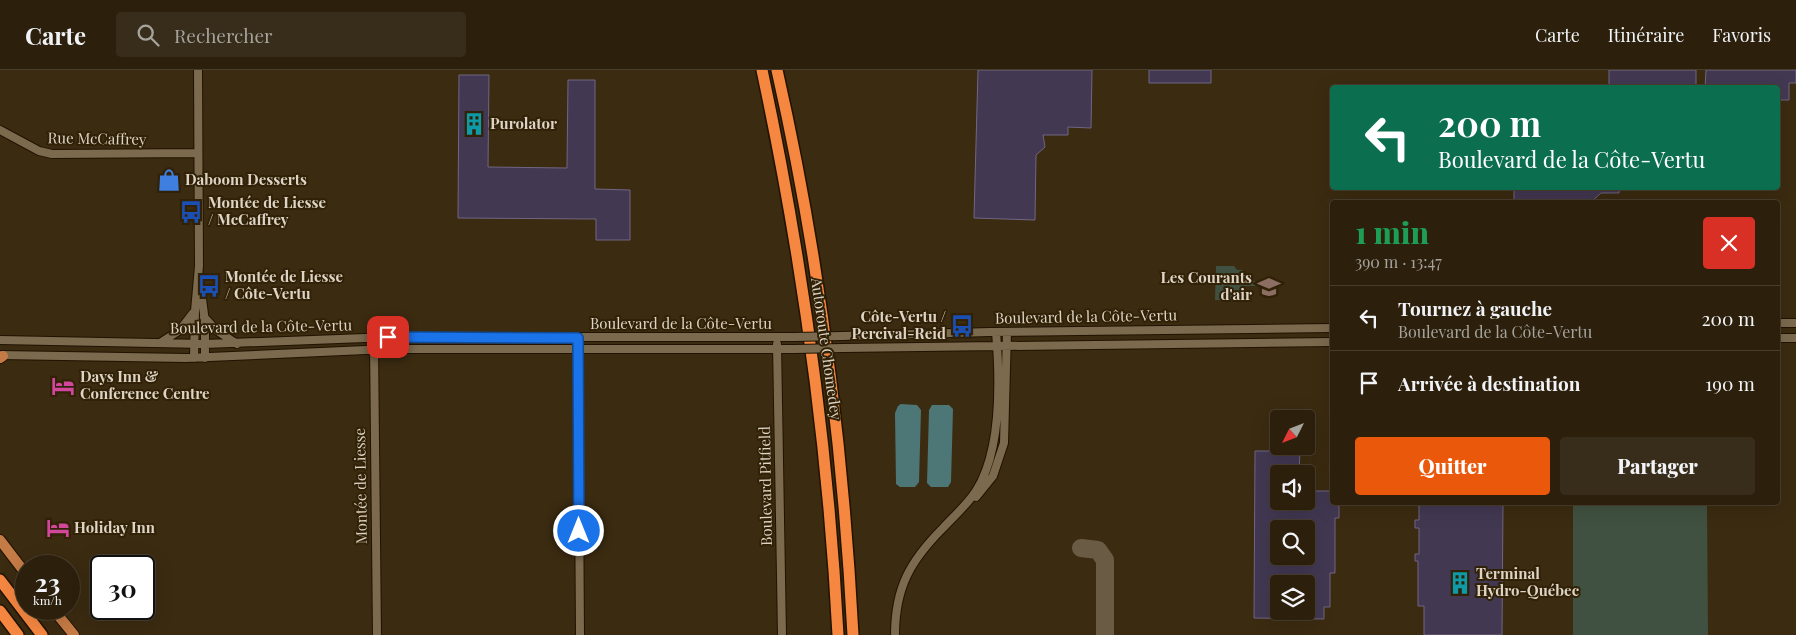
<!DOCTYPE html>
<html lang="fr">
<head>
<meta charset="utf-8">
<style>
  :root { --surface:#2c200d; --page:#382d1b; --text:#f1f3f6; --muted:#a6a39d; --line:#483e2e; --accent:#ea580c }
  body { margin:0; font-family:"Playfair Display",serif; background:var(--page); color:var(--text); height:100vh; display:flex; flex-direction:column; font-size:19px; white-space:nowrap }
  * { box-sizing:border-box; margin:0 }
  p { font-size:16px; color:var(--muted) }
  .icon { flex:none; width:28px; height:28px; fill:none; stroke:currentColor; stroke-width:2; stroke-linecap:round; stroke-linejoin:round }
  .map { position:relative; flex:1; overflow:hidden }
  .side { position:absolute; left:1330px; top:130px; width:450px; height:305px; display:flex; flex-direction:column; background:var(--surface); border-radius:5px; box-shadow:0 5px 20px #0002,0 0 0 1px var(--line) }
  .side>* { flex:none }
  .hud { position:absolute; left:1330px; top:15px; width:450px; height:105px; border-radius:5px; box-shadow:0 5px 20px #0002,0 0 0 1px var(--line); background:#0b6e4f; color:#fff; overflow:hidden }
  .needle { width:32px; rotate:228deg }
  .buttons { position:absolute; left:1270px; top:340px; display:grid; gap:10px }
  .buttons a { display:grid; place-items:center; width:45px; height:45px; border-radius:5px; background:var(--surface); box-shadow:0 5px 20px #0002,0 0 0 1px var(--line); font-size:25px }
  .speed { position:absolute; left:15px; top:485px; display:flex; gap:10px; font-size:25px; font-weight:700; text-align:center }
  .speed>* { display:grid; place-content:center; width:65px; height:65px; border-radius:50%; background:var(--surface); box-shadow:0 5px 20px #0002,0 0 0 1px var(--line); line-height:1 }
  .speed small { font-size:12px; font-weight:400 }
  .speed .limit { border:2px solid #111; border-radius:8px; background:#fff; color:#111 }
  .pin { position:absolute; display:grid; place-items:center; width:42px; height:42px; color:#fff; margin:-21px; border-radius:10px; box-shadow:0 2px 8px #0006 }
  .me { position:absolute; width:55px; margin:-28px; rotate:0deg; stroke-linejoin:round; filter:drop-shadow(0 0 4px #0008) }
  .turn { display:flex; align-items:center; gap:18px; height:105px; padding:0 25px; font-size:22px }
  .turn .icon { width:65px; height:65px; stroke-width:2.5 }
  .turn b { display:block; font-size:35px; line-height:42px }
  .round { display:grid; place-items:center; flex:none; width:52px; height:52px; border-radius:5px; background:var(--page) }
  .head { display:flex; align-items:center; justify-content:space-between; height:85px; padding:0 25px }
  h1 { font-size:30px; font-weight:800; line-height:38px; color:#1e9e55 }
  .button { display:flex; gap:10px; margin-top:auto; padding:10px 25px }
  .button a { flex:1; height:58px; border-radius:5px; background:var(--accent); color:#fff; font-size:20px; font-weight:800; line-height:58px; text-align:center }
  .button a+a { background:var(--page); color:var(--text) }
  ul { padding:0; list-style:none }
  li { display:flex; align-items:center; gap:15px; height:65px; padding:0 25px; border-top:1px solid var(--line) }
  li div { flex:1 }
  li b { display:block; font-size:19px }
  li em { font-style:normal }
  header { display:flex; align-items:center; gap:30px; box-sizing:border-box; height:70px; padding:0 25px; background:var(--surface); border-bottom:1px solid var(--line) }
  header strong { font-size:24px }
  nav { display:flex; gap:28px; margin-inline-start:auto; font-size:18px }
  .search { width:350px; height:45px; background:var(--page); display:flex; align-items:center; gap:12px; box-sizing:border-box; padding:0 18px; border-radius:5px; color:var(--muted); font-size:19px }
  .map>svg:first-child { display:block }
</style>
</head>
<body>
<header>
<strong>Carte</strong>
<div class="search"><svg class="icon" aria-label="search" viewBox="0 0 24 24"><circle cx="10" cy="10" r="6"/><path d="M15 15l6 6"/></svg>Rechercher</div>
<nav><a>Carte</a><a>Itinéraire</a><a>Favoris</a></nav>
</header>
<div class="map">
<svg width="1796" height="565" viewBox="0 0 1796 565">
  <rect width="100%" height="100%" fill="#3b2b11"/>
  <path fill="#415141" d="M1216,196H1234L1237,200H1243V211H1255V216H1241V229H1249V231L1215,230Z
    M1573,433H1707L1708,565H1573Z"/>
  <path fill="#4d7677" d="M901,334L917,335L921,340L919,412L915,417H900L896,414L895,343L898,336Z
    M932,335H949L953,339L951,412L948,417H931L927,413L929,340Z"/>
  <g fill="none" stroke-linecap="round" stroke-linejoin="round">
    <path stroke="#6a5c44" stroke-width="18" d="M1081,478L1098,480L1105,490V565"/>
  </g>
  <path fill="#423852" stroke="#716683" fill-rule="evenodd" d="M978,0H1092L1091,58L1068,57V65H1043L1045,77L1036,85L1035,150L974,148Z
    M1149,0H1211V13H1149Z
    M1609,0H1696V18H1609Z
    M1706,0H1796V13H1789V30H1778V18H1705Z
    M459,5H489L488,97L567,98L568,10H595V119L630,120V170H596V149L458,148Z
    M1514,118H1620L1619,123H1601L1591,132H1514Z
    M1255,381H1300L1299,404H1279V431H1306V421H1332V432H1339V448H1335V503H1330V537H1324V549L1254,548ZM1279,459H1306V486H1279ZM1279,514H1306V541H1279Z
    M1419,432H1503L1502,565H1424V536H1418V491H1415V484H1419V458H1415V450H1419Z"/>
  <g fill="none" stroke-linecap="round" stroke-linejoin="round">
    <defs>
      <path id="minor" d="M0,60L39,81L52,84L198,83
        M200,213L205,252V288
        M204,247L216,260L237,274
        M1778,253H1796
        M842,266L990,262L1332,258
        M1778,268H1796
        M0,270L205,274L391,267H794
        M160,273L180,260L193,243
        M374,274L377,565
        M777,274L782,565
        M578,275L580,565
        M843,278L1332,272
        M0,285L186,288L388,279H795
        M194,288L195,241L199,196L198,0
        M976,427L993,406L1004,373L1007,262
        M895,565C895,518 910,491 943,458C954,446 967,435 976,421C1002,380 1000,309 996,262"/>
      <path id="major" d="M0,288L3,286
        M0,470L26,504
        M53,539L74,565"/>
      <path id="highway" d="M762,0C802,187 828,374 838,565
        M777,0C819,185 843,375 853,565
        M0,510L42,565
        M0,541L18,565"/>
    </defs>
    <use href="#minor" stroke="#211300" stroke-width="10"/>
    <use href="#major" stroke="#211300" stroke-width="12"/>
    <use href="#highway" stroke="#211300" stroke-width="14"/>
    <use href="#minor" stroke="#7b6a4e" stroke-width="8"/>
    <use href="#major" stroke="#c57b46" stroke-width="10"/>
    <use href="#highway" stroke="#f68741" stroke-width="11"/>
    <defs>
      <path id="minor-bridge" d="M794,267L842,266
        M795,279L843,278"/>
    </defs>
    <use href="#minor-bridge" stroke="#211300" stroke-width="10" stroke-linecap="butt"/>
    <use href="#minor-bridge" stroke="#7b6a4e" stroke-width="8"/>
  </g>
  <g fill="none" stroke-linecap="round" stroke-linejoin="round">
    <defs>
      <path id="route" d="M388,267L578,268L579,461"/>
    </defs>
    <use href="#route" stroke="#114b97" stroke-width="12"/>
    <use href="#route" stroke="#1a73e8" stroke-width="9"/>
  </g>
  <defs>
    <symbol id="building-bare" viewBox="-9 -9 18 18"><path d="M-4-6H4V6H1V3H-1V6H-4ZM-2.5-4.3h1.7v1.8h-1.7ZM.8-4.3h1.7v1.8H.8ZM-2.5-1h1.7V.8h-1.7ZM.8-1h1.7V.8H.8Z" fill="#0f9aa8" stroke="#302107" stroke-width="2.5" paint-order="stroke"/></symbol>
    <symbol id="shop-bare" viewBox="-9 -9 18 18"><path d="M-5-2.5h2.3a2.7 3.5 0 0 1 5.4 0H5L5.5 6h-11ZM-1.5-2.5h3a1.5 2.3 0 0 0-3 0Z" fill="#3f7fe0" stroke="#302107" stroke-width="2.5" paint-order="stroke"/></symbol>
    <symbol id="bus-bare" viewBox="-9 -9 18 18"><path d="M-5-6H5V4H4V6H2V4H-2V6H-4V4H-5ZM-3.5-4V0h7V-4ZM-3.5 1.2v1.5H-2V1.2ZM2 1.2v1.5H3.5V1.2Z" fill="#1a4fb4" stroke="#302107" stroke-width="2.5" paint-order="stroke"/></symbol>
    <symbol id="school-bare" viewBox="-9 -9 18 18"><path d="M0-5L7-2L0 1L-7-2ZM-4 1L0 2.5L4 1V4Q0 6-4 4Z" fill="#8d6e63" stroke="#302107" stroke-width="2.5" paint-order="stroke"/></symbol>
    <symbol id="hotel-bare" viewBox="-9 -9 18 18"><path d="M-6-4.5h1.5V1H6V5H4.5V3h-9V5H-6ZM-4 0a1.8 1.8 0 1 1 3.6 0ZM.5 0V-2.5h3Q6-2.5 6 0Z" fill="#d1479c" stroke="#302107" stroke-width="2.5" paint-order="stroke"/></symbol>
  </defs>
  <g fill-rule="evenodd">
    <use href="#building-bare" x="458" y="38" width="32" height="32"/>
    <use href="#shop-bare" x="153" y="94" width="32" height="32"/>
    <use href="#bus-bare" x="175" y="126" width="32" height="32"/>
    <use href="#bus-bare" x="193" y="200" width="32" height="32"/>
    <use href="#school-bare" x="1253" y="201" width="32" height="32"/>
    <use href="#bus-bare" x="946" y="240" width="32" height="32"/>
    <use href="#hotel-bare" x="47" y="300" width="32" height="32"/>
    <use href="#hotel-bare" x="42" y="442" width="32" height="32"/>
    <use href="#building-bare" x="1444" y="497" width="32" height="32"/>
  </g>
  <g text-anchor="middle" stroke-width="4" stroke-linejoin="round" paint-order="stroke">
    <g font-size="15" font-weight="bold" fill="#ded4c5" stroke="#302107" text-anchor="start">
      <text x="490" y="59">Purolator</text>
      <text x="185" y="115">Daboom Desserts</text>
      <text x="208" y="138">Montée de Liesse<tspan x="208" dy="17">/ McCaffrey</tspan></text>
      <text x="225" y="212">Montée de Liesse<tspan x="225" dy="17">/ Côte-Vertu</tspan></text>
      <text x="1252" y="213" text-anchor="end">Les Courants<tspan x="1252" dy="17">d'air</tspan></text>
      <text x="946" y="252" text-anchor="end">Côte-Vertu /<tspan x="946" dy="17">Percival-Reid</tspan></text>
      <text x="80" y="312">Days Inn &amp;<tspan x="80" dy="17">Conference Centre</tspan></text>
      <text x="74" y="463">Holiday Inn</text>
      <text x="1476" y="509">Terminal<tspan x="1476" dy="17">Hydro-Québec</tspan></text>
    </g>
    <g font-size="15" fill="#ded4c5" stroke="#302107">
      <text transform="translate(97 69) rotate(1)" y="5">Rue McCaffrey</text>
      <text transform="translate(1086 247) rotate(-1)" y="5">Boulevard de la Côte-Vertu</text>
      <text x="681" y="259">Boulevard de la Côte-Vertu</text>
      <text transform="translate(261 257) rotate(-1)" y="5">Boulevard de la Côte-Vertu</text>
      <text transform="translate(826 279) rotate(82)" y="5">Autoroute Chomedey</text>
      <text transform="translate(361 416) rotate(-91)" y="5">Montée de Liesse</text>
      <text transform="translate(766 416) rotate(-91)" y="5">Boulevard Pitfield</text>
    </g>
  </g>
</svg>
<div class="buttons">
<a><svg class="needle" viewBox="-14 -14 28 28"><path d="M0-13l5 13h-10z" fill="#e53935"/><path d="M0 13l5-13h-10z" fill="#a6a39d"/></svg></a>
<a><svg class="icon" aria-label="sound" viewBox="0 0 24 24"><path d="M4 9h4l5-4v14l-5-4H4zM17 9q2 3 0 6"/></svg></a>
<a><svg class="icon" aria-label="search" viewBox="0 0 24 24"><circle cx="10" cy="10" r="6"/><path d="M15 15l6 6"/></svg></a>
<a><svg class="icon" aria-label="layers" viewBox="0 0 24 24"><path d="M12 4l9 5-9 5-9-5zM3 14l9 5 9-5"/></svg></a>
</div>
<div class="speed"><div>23<small>km/h</small></div><div class="limit">30</div></div>
<div class="pin" style="left:388px;top:267px;background:#d93025"><svg class="icon" aria-label="arrive" viewBox="0 0 24 24"><path d="M6 21V4h12l-3 4 3 4H6"/></svg></div>
<svg class="me" style="left:579px;top:461px" viewBox="-20 -20 40 40"><circle r="17" fill="#1a73e8" stroke="#fff" stroke-width="3"/><path d="M0-11L8 9 0 5-8 9z" fill="#fff"/></svg>
<div class="hud">
<div class="turn"><svg class="icon" aria-label="left" viewBox="0 0 24 24"><path d="M17 20v-9H6M10 6l-5 5 5 5"/></svg><div><b>200 m</b>Boulevard de la Côte-Vertu</div></div>
</div>
<section class="side">
<div class="head"><div><h1>1 min</h1><p>390 m · 13:47</p></div><a class="round" style="background:#d93025;color:#fff"><svg class="icon" aria-label="close" viewBox="0 0 24 24"><path d="M6 6l12 12M18 6L6 18"/></svg></a></div>
<ul>
<li><svg class="icon" aria-label="left" viewBox="0 0 24 24"><path d="M17 20v-9H6M10 6l-5 5 5 5"/></svg><div><b>Tournez à gauche</b><p>Boulevard de la Côte-Vertu</p></div><em>200 m</em></li>
<li><svg class="icon" aria-label="arrive" viewBox="0 0 24 24"><path d="M6 21V4h12l-3 4 3 4H6"/></svg><div><b>Arrivée à destination</b></div><em>190 m</em></li>
</ul>
<div class="button"><a>Quitter</a><a>Partager</a></div>
</section>
</div>
</body>
</html>
